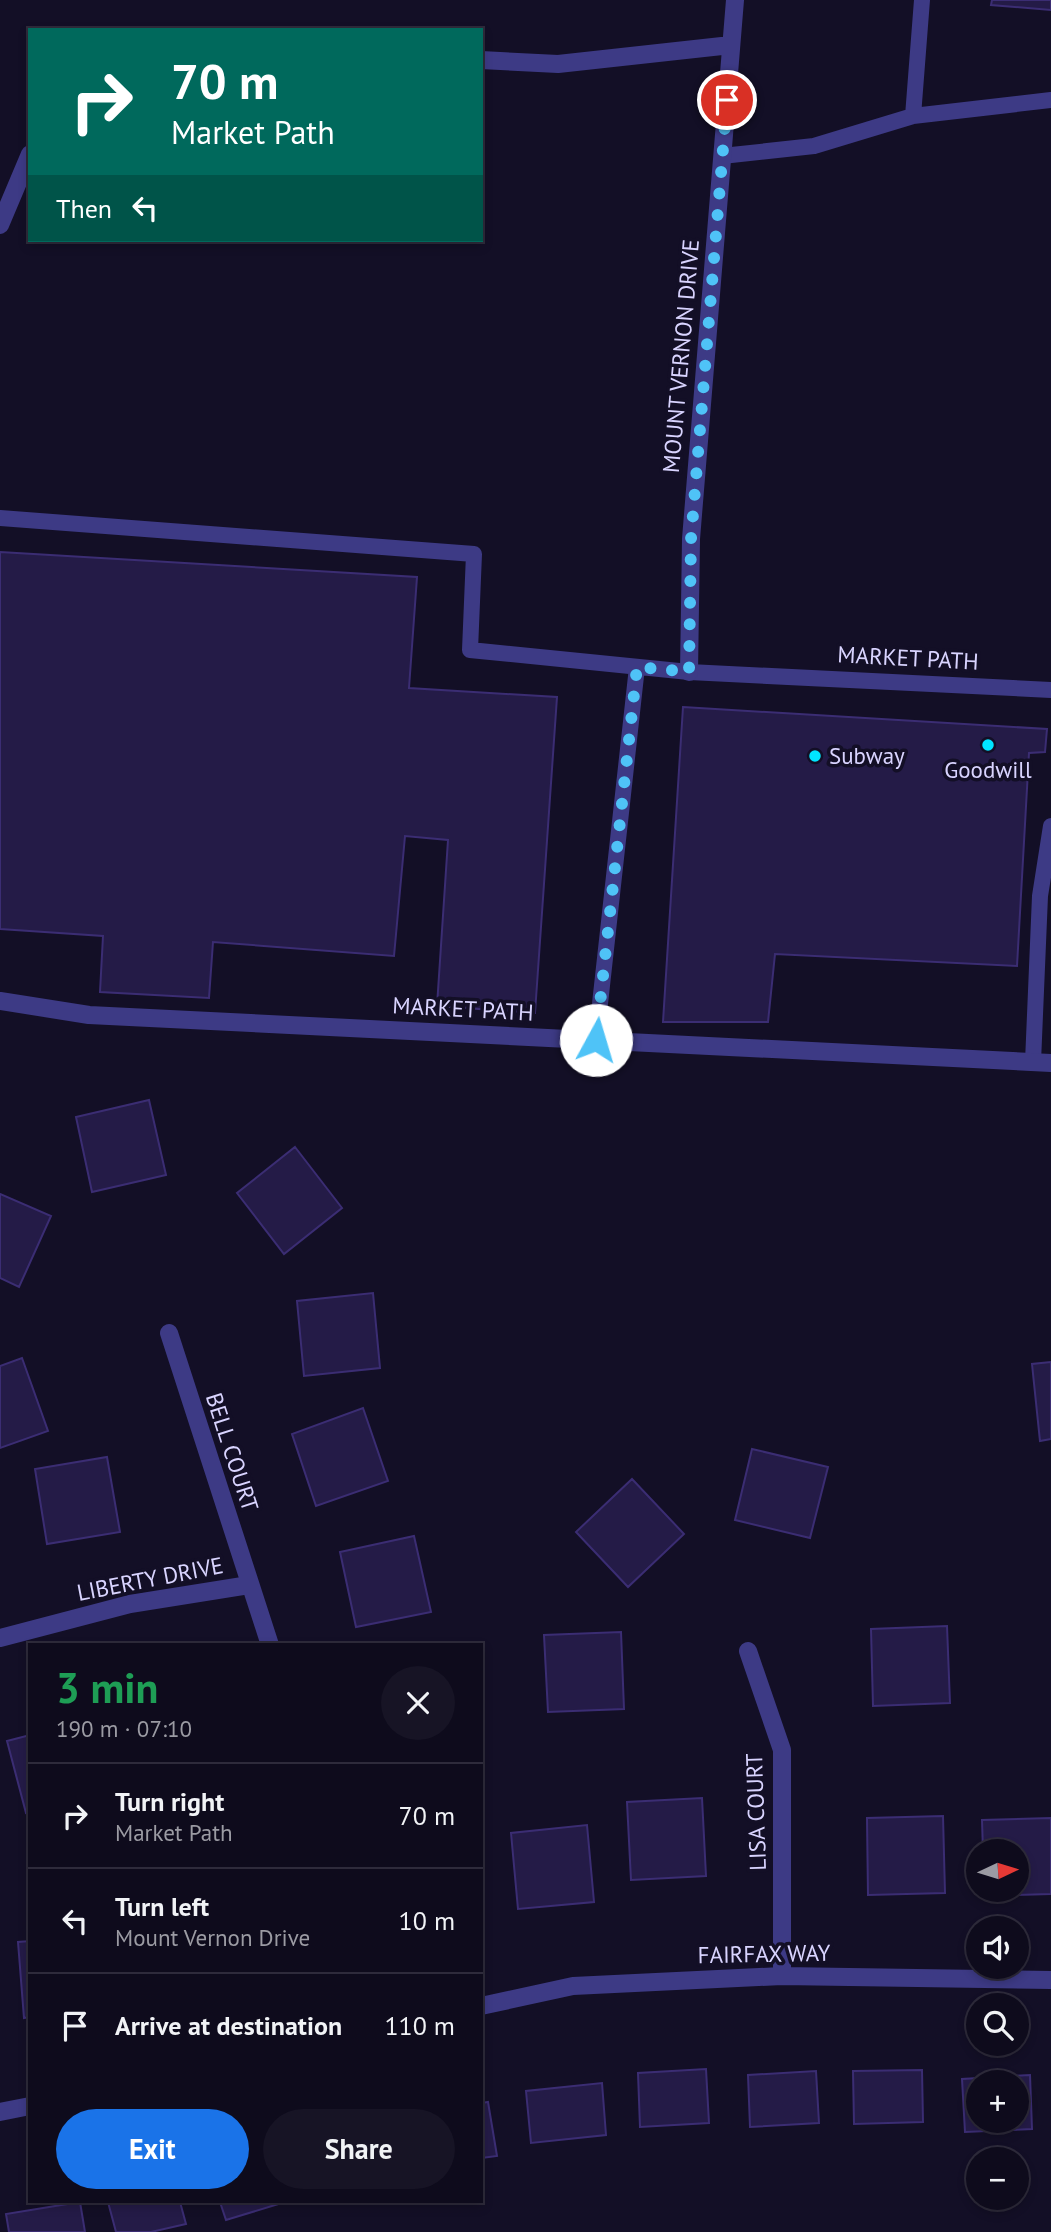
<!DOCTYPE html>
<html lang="en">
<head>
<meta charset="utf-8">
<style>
  :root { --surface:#0e0b1c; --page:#171425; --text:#f1f3f6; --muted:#9b9ba3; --line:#2e2b3b; --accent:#1a73e8 }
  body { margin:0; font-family:"PT Sans",sans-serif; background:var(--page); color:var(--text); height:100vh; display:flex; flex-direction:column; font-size:26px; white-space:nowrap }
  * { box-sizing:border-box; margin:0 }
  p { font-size:23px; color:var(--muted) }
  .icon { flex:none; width:38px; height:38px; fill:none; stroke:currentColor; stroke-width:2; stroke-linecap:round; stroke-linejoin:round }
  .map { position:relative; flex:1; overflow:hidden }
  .drawer { position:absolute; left:28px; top:1643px; width:455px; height:560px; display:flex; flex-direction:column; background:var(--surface); border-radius:0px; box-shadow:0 4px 10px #0003,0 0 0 2px var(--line) }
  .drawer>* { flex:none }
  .banner { position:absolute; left:28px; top:28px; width:455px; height:214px; border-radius:0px; box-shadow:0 4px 10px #0003,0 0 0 2px var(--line); background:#00695c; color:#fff; overflow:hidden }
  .needle { width:46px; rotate:86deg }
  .fabs { position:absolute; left:966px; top:1839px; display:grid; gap:14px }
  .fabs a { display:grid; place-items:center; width:63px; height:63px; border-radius:50%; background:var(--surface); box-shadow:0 4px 10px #0003,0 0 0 2px var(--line); font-size:35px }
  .pin { position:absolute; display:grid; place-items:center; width:60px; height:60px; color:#fff; margin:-30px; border:4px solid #fff; border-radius:50%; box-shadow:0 2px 7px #0007 }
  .me { position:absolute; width:77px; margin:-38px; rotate:6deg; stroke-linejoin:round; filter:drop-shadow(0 0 5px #0008) }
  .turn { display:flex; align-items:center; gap:24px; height:147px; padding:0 28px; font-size:32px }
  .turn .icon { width:91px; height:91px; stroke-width:2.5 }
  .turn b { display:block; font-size:49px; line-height:60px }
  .then { display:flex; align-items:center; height:66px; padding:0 28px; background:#0003; gap:14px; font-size:26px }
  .round { display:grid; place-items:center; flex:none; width:74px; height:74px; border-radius:37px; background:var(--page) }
  .overview { display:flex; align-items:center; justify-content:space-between; height:119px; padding:0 28px }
  h1 { font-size:42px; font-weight:800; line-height:52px; color:#1e9e55 }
  .button { display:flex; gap:14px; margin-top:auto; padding:14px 28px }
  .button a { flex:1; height:80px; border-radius:42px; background:var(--accent); color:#fff; font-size:28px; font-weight:800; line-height:80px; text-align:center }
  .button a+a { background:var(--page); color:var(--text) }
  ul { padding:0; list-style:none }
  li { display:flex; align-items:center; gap:21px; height:105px; padding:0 28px; border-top:2px solid var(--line) }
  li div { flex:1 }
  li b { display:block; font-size:26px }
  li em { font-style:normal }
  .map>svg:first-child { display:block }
</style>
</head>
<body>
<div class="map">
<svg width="1051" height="2232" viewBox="0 0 1051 2232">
  <rect width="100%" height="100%" fill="#130f26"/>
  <path fill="#241b47" stroke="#3b2d73" stroke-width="2" fill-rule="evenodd" d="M992,0H1051V10L991,5Z
    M0,552L417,577L409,688L557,697L535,1013L437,1006L448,840L405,836L394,956L213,942L209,998L100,992L103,936L0,929Z
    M683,707L1047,729L1045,752L1029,753L1017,966L775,954L768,1022H663Z
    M149,1100L166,1175L92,1192L76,1117Z
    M295,1147L342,1208L284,1254L237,1193Z
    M0,1194L51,1216L19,1287L0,1278Z
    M373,1293L380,1368L304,1376L297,1301Z
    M22,1358L48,1431L0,1448V1366Z
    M1051,1362V1439L1040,1441L1032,1364Z
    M363,1408L388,1481L316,1506L292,1434Z
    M752,1449L828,1467L810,1538L735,1520Z
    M107,1457L120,1532L47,1544L35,1469Z
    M632,1479L684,1534L628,1587L576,1532Z
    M414,1536L431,1612L356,1627L340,1552Z
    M947,1626L950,1703L873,1706L871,1629Z
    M621,1632L624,1709L548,1712L544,1635Z
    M30,1735V1812L26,1813L7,1741Z
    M702,1798L706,1876L631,1880L627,1802Z
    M943,1816L945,1893L868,1895L867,1818Z
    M1051,1818V1894L984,1896L983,1890H1017V1852H983L982,1820Z
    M587,1825L594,1902L518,1909L511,1833Z
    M30,1941V2017L24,2018L18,1942Z
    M706,2069L709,2123L640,2127L638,2073Z
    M922,2070L923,2122L854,2124L853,2071Z
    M816,2071L819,2123L750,2127L748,2075Z
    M1030,2075L1032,2129L965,2132L962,2079ZM978,2082H1017V2121H978Z
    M602,2083L606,2135L531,2143L526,2091Z
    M488,2102L497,2156L481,2158V2103Z
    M80,2202L85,2232H9L6,2214Z
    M108,2202H180L186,2224L151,2232H116Z
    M220,2202H285L226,2220Z"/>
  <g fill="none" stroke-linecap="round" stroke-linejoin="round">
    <path stroke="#3d3a85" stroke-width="16" d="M913,116L922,0
      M722,156L814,146L913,116L1051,100
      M0,518L474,554L470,650L689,672L1051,690
      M596,1040L637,667
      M1033,1062L1040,896L1051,826"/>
    <path stroke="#3d3a85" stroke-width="18" d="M481,60L558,64L731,45
      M0,225L30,154
      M689,672L691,539L735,0
      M0,1001L89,1015L1051,1063
      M169,1333L270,1645
      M0,1638L130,1604L249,1585
      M748,1651L782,1750V1976
      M481,2006L573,1986L782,1976L1051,1980
      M0,2112L30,2106"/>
  </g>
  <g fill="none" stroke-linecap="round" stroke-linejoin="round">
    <path stroke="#4fc3f7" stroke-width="12" stroke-dasharray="0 21.6" d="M596,1040L637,667L689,672L691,539L727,100"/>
  </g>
  <g fill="#00e5ff" stroke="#130f26" stroke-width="2.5">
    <circle cx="988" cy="745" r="7"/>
    <circle cx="815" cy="756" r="7"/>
  </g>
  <g text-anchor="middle" stroke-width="7" stroke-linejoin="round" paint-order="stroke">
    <g font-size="23" fill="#d9d4ff" stroke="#130f26">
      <text transform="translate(681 356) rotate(-85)" y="8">MOUNT VERNON DRIVE</text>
      <text transform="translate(908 658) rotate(3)" y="8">MARKET PATH</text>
      <text transform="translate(463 1009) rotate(3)" y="8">MARKET PATH</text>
      <text transform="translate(232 1452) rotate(72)" y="8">BELL COURT</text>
      <text transform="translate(150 1579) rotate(-11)" y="8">LIBERTY DRIVE</text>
      <text transform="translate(756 1812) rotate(-92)" y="8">LISA COURT</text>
      <text transform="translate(764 1954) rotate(-1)" y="8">FAIRFAX WAY</text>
    </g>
    <g font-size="23" fill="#d9d4ff" stroke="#130f26" text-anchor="start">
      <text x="829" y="764">Subway</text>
      <text x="988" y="778" text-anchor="middle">Goodwill</text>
    </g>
  </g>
</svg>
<div class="fabs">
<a><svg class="needle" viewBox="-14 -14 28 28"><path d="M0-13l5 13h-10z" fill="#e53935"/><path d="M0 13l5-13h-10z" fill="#9b9ba3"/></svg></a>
<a><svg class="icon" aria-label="sound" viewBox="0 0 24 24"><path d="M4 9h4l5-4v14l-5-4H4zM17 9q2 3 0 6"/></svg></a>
<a><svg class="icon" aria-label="search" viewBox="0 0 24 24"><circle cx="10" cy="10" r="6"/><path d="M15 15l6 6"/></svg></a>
<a>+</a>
<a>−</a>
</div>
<div class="pin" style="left:727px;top:100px;background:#d93025"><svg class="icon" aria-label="arrive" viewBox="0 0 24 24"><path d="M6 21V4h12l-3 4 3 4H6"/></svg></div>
<svg class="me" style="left:596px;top:1040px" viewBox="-20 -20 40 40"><circle r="19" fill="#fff"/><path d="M0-13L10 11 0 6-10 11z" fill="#4fc3f7"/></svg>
<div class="banner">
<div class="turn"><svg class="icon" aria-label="right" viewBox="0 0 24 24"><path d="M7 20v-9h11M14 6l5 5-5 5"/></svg><div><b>70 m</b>Market Path</div></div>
<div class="then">Then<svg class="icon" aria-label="left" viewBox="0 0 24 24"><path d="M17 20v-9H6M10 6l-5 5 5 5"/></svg></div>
</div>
<section class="drawer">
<div class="overview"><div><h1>3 min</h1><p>190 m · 07:10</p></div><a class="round"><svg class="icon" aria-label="close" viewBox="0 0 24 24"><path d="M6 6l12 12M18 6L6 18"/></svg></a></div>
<ul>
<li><svg class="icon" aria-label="right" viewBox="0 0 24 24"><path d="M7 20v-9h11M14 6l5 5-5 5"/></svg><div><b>Turn right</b><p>Market Path</p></div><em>70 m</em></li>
<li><svg class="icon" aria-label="left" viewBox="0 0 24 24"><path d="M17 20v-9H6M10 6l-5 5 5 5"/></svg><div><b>Turn left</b><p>Mount Vernon Drive</p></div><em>10 m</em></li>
<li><svg class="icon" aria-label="arrive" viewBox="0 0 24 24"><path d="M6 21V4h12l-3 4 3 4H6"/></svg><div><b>Arrive at destination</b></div><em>110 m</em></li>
</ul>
<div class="button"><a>Exit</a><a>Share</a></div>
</section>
</div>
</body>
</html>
